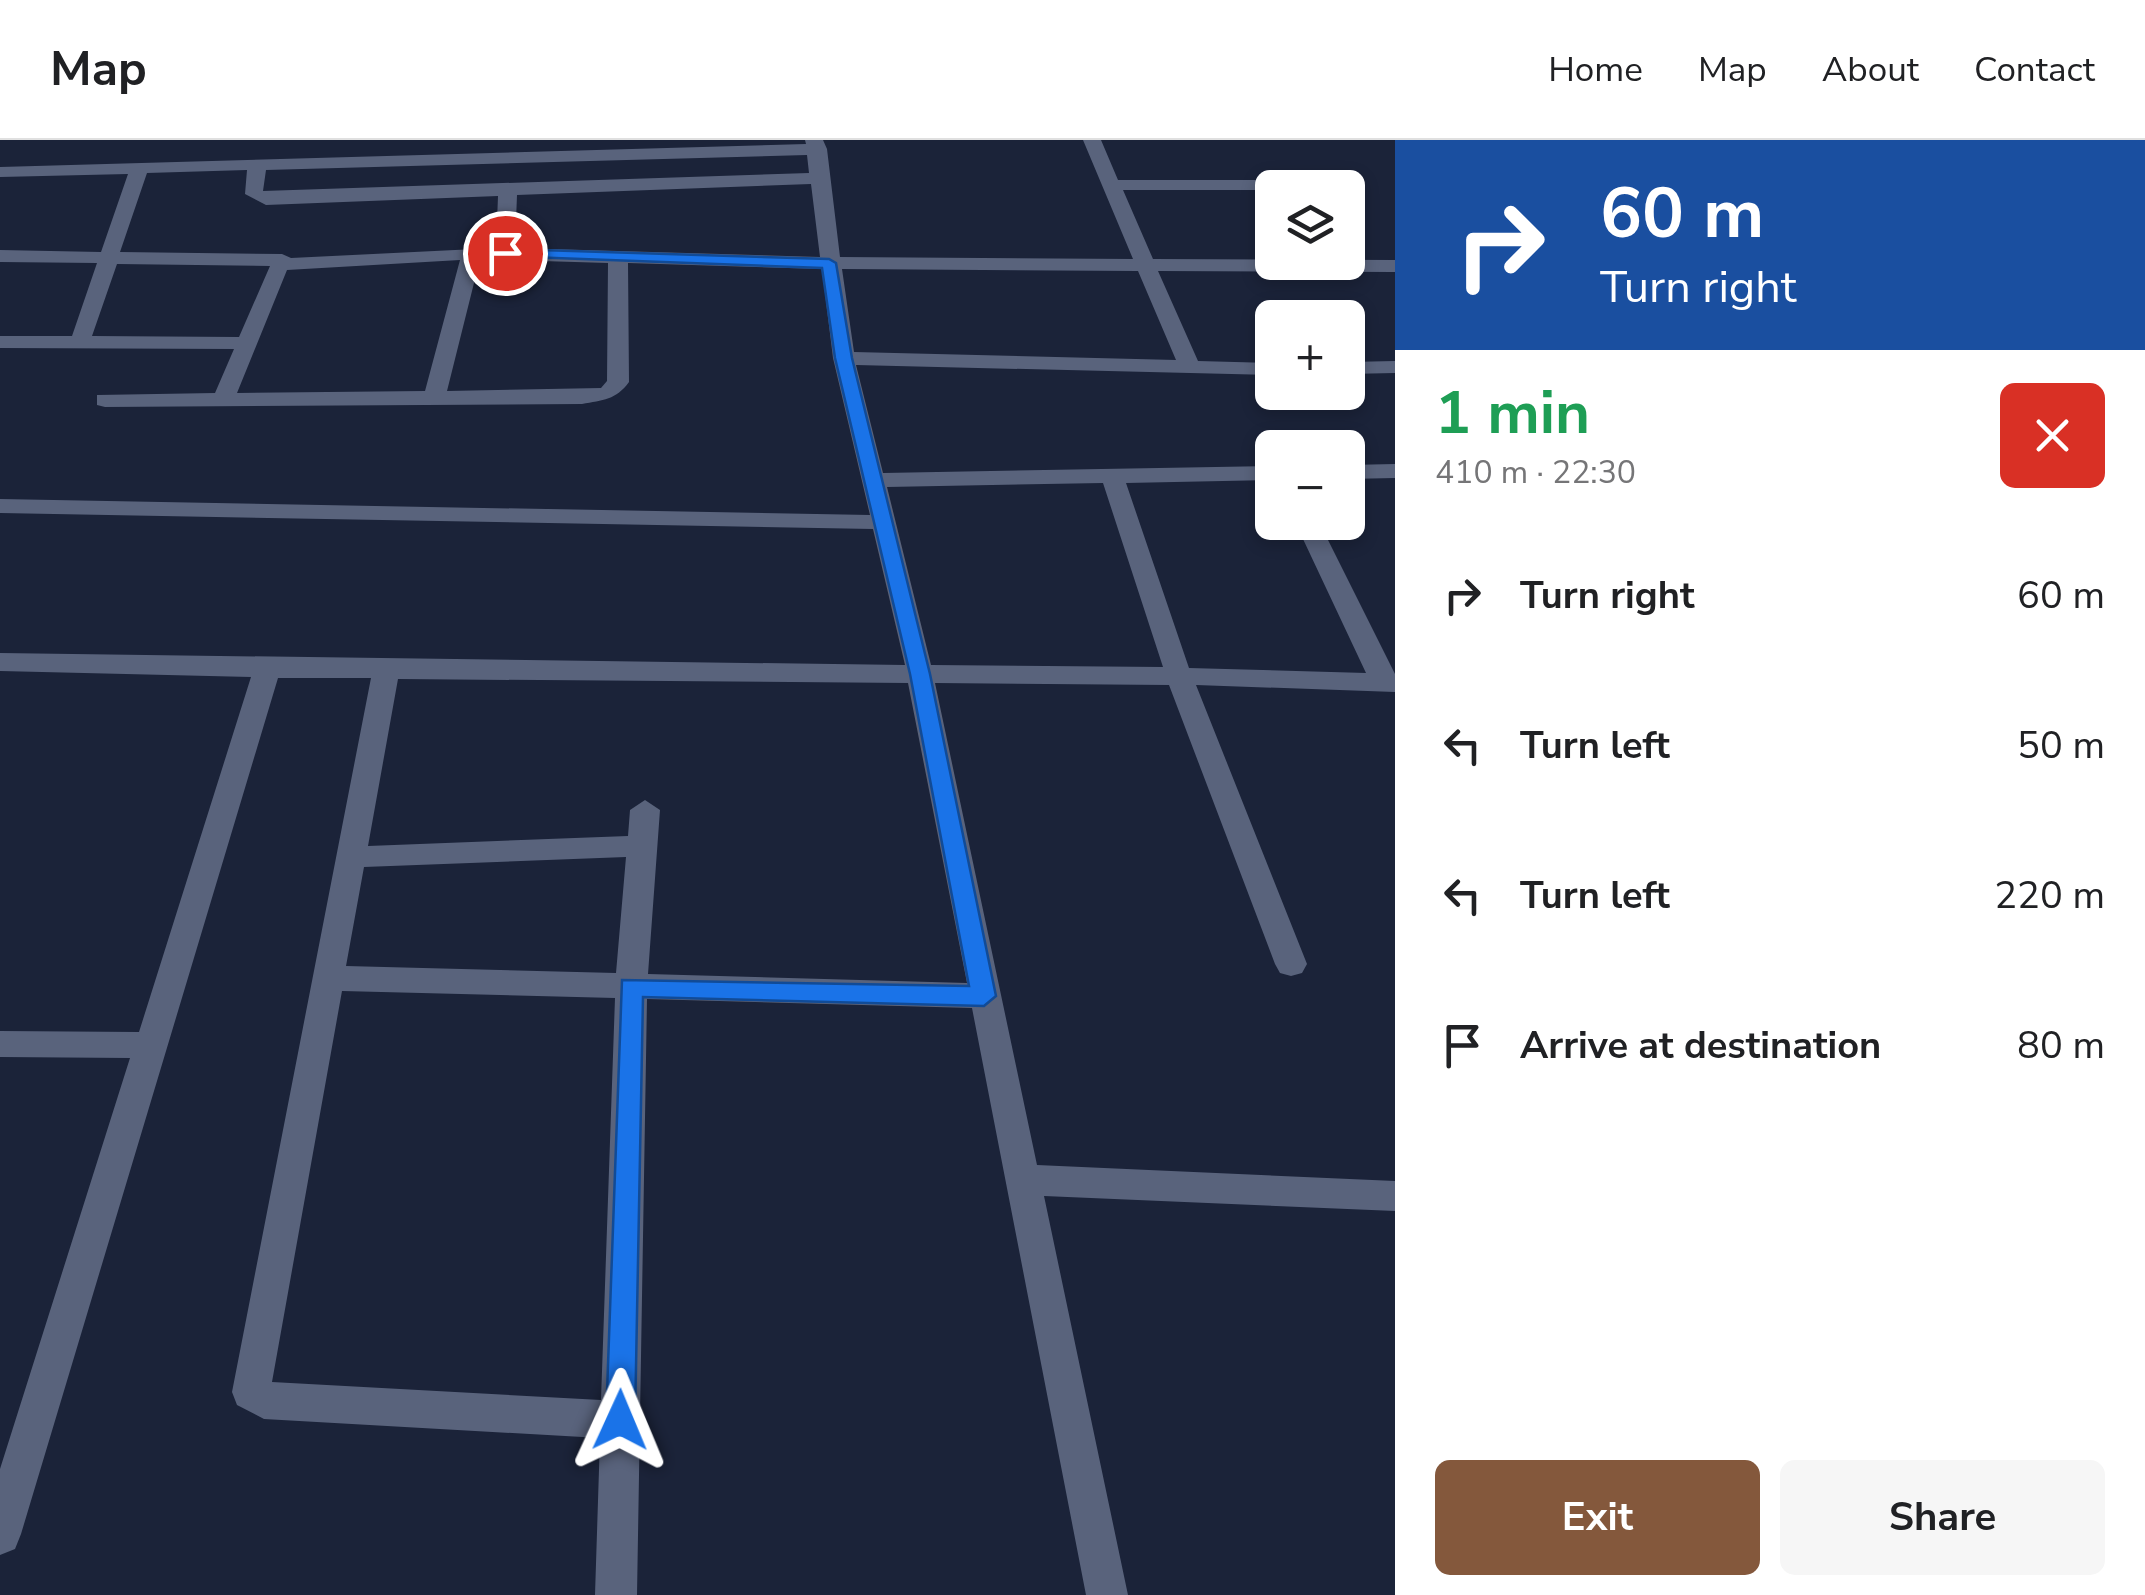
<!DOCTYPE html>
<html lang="en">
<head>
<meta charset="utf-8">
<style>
  :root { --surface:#fff; --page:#f6f6f6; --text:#202124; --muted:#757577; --line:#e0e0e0; --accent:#84583c }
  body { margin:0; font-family:"Nunito Sans",sans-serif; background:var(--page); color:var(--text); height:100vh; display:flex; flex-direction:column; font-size:38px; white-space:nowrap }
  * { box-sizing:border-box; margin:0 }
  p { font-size:32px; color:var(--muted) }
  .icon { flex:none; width:55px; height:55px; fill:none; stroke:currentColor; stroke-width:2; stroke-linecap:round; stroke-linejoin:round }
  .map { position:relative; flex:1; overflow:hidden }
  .panel { display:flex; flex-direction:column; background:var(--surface); width:750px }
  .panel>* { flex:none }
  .banner { background:#1a4fa0; color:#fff; overflow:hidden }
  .fabs { position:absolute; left:1255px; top:30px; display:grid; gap:20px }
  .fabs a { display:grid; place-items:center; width:110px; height:110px; border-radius:15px; background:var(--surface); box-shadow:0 5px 15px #0003; font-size:50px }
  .pin { position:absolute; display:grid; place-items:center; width:85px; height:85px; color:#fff; margin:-42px; border:5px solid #fff; border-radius:50%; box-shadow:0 2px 10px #0007 }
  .me { position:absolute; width:110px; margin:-55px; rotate:1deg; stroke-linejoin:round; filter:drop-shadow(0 0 8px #0008) }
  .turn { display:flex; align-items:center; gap:35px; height:210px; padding:0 40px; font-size:45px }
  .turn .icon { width:130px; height:130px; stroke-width:2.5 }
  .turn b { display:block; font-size:70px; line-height:85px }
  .round { display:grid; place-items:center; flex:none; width:105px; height:105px; border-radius:15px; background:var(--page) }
  .summary { display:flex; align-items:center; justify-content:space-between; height:170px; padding:0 40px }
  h1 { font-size:60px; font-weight:700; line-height:75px; color:#1e9e55 }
  .button { display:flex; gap:20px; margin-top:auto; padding:20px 40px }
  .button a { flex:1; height:115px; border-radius:15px; background:var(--accent); color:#fff; font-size:40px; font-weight:700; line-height:115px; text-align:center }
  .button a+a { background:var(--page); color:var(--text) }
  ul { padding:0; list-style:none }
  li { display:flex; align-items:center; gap:30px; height:150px; padding:0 40px }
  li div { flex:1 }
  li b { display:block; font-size:38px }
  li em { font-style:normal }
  header { display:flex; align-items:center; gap:60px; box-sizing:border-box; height:140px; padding:0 50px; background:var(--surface); border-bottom:2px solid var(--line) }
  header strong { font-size:48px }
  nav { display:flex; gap:55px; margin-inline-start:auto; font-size:35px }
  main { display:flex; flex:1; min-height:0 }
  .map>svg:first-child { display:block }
</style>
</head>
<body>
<header>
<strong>Map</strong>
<nav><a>Home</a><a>Map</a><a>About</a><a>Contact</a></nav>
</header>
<main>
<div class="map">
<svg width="1395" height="1455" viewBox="0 0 1395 1455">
  <rect width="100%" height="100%" fill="#1b2339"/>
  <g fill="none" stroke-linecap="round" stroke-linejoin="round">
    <path fill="#59637c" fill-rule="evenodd" d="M805,0H823L827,9L840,117L1133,119L1083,0H1101L1118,40H1289L1298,45L1272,50H1123L1153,119L1395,120V132L1158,131L1198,221L1272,223V235L856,225L883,333L1272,326V340L1126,343L1189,528L1366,533L1295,382H1319L1395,534V552L1196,545L1307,824L1302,833L1291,836L1280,833L1275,824L1169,545L935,543L1037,1025L1395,1041V1071L1044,1056L1128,1455H1086L972,868L647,859L637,1455H595L600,1298L264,1279L237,1265L232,1252L371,538H278L21,1394L15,1409L0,1415V1329L130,918L0,917V891L139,892L251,537L0,531V513L905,525L873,389L0,373V359L870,375L833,218L822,129L628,123L629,242C616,260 603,260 582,264L105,267L97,265V255L215,253L234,209L0,208V196H72L97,123L0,122V110L101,112L128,34L0,37V27L806,4ZM807,15L809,33L263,51L266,30ZM247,30L245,54L266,65L498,56L496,108L291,118L282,114L120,112L147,33ZM811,44L820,117L515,108L517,55ZM480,119L608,123L607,241L601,248L447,251ZM460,120L425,251L237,253L287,130ZM117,124L270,126L239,197L92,196ZM842,129L1138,131L1176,220L854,212ZM1103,343L1163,527L931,525L887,347ZM398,539L908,543L967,843L648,834L660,670L645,660L630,670L628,696L368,706ZM626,717L616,833L346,826L364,727ZM342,851L615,858L601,1260L272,1242Z
      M1395,221V233L1348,234V222Z
      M1395,324V338L1348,339V325Z"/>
  </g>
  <path fill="#1a73e8" stroke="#114b97" stroke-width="2.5" d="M505,109L829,119L836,123L852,218L930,534L996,856L984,866L643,857L635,1280L631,1290L620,1294L610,1290L606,1280L622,840L969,846L910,534L835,218L822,128L500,116V110Z"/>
</svg>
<div class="fabs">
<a><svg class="icon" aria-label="layers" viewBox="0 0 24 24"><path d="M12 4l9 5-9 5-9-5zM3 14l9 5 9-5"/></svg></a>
<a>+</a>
<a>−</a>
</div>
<div class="pin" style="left:505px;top:113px;background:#d93025"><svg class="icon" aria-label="arrive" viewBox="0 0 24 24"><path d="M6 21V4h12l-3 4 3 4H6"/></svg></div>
<svg class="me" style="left:620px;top:1280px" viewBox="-20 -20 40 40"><path d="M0-17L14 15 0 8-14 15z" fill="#1a73e8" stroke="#fff" stroke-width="4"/></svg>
</div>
<section class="panel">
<div class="banner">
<div class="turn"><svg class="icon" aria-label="right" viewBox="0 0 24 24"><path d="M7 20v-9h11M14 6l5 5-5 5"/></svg><div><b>60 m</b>Turn right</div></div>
</div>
<div class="summary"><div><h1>1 min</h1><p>410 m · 22:30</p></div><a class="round" style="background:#d93025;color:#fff"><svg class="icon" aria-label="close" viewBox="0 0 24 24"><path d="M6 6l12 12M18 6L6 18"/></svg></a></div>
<ul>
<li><svg class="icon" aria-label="right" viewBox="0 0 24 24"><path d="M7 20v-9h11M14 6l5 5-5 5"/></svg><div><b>Turn right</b></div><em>60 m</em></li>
<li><svg class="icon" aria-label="left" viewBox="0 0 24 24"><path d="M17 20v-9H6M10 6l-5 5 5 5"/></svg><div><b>Turn left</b></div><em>50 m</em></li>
<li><svg class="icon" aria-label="left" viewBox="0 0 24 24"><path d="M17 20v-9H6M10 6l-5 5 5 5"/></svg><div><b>Turn left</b></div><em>220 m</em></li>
<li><svg class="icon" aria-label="arrive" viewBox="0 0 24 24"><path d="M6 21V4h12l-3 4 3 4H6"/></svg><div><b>Arrive at destination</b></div><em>80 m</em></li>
</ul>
<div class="button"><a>Exit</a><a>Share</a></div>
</section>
</main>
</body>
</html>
